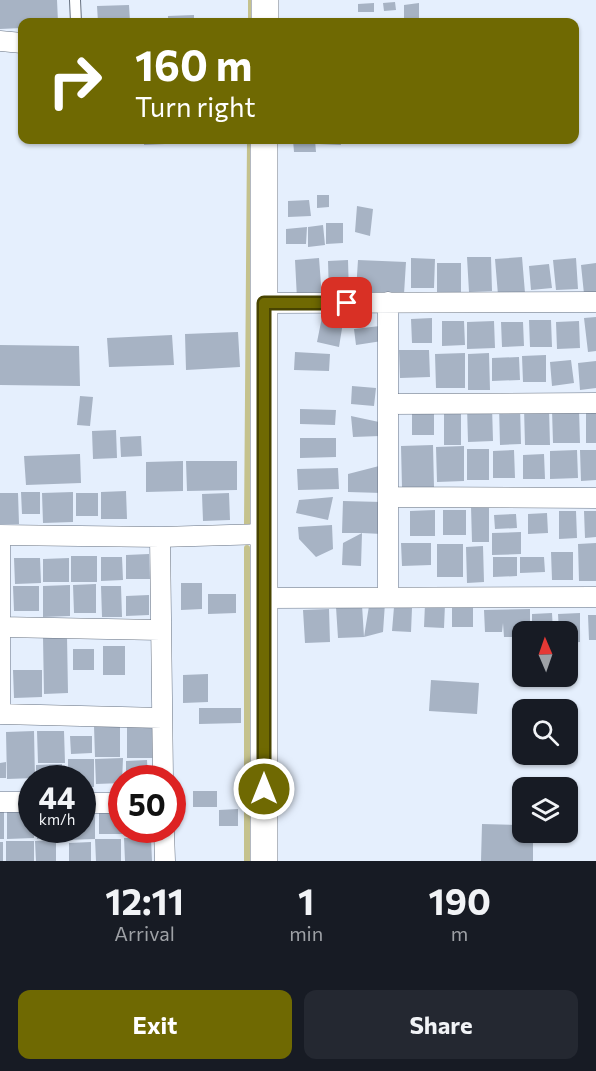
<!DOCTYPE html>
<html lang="en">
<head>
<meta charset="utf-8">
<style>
  :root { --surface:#171b24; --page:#242831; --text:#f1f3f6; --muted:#9ea1a6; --accent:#6f6902 }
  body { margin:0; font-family:Commissioner,sans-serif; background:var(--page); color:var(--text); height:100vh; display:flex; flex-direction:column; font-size:22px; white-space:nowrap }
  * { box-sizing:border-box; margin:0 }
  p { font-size:20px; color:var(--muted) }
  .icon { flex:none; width:33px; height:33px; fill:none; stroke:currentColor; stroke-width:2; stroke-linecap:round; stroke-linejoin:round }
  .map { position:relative; height:861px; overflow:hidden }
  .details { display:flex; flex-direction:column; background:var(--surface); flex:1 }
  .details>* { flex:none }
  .hud { position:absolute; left:18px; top:18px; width:561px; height:126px; border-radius:12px; box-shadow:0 2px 4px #0004; background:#6f6902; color:#fff; overflow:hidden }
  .needle { width:39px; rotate:358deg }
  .buttons { position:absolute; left:512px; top:621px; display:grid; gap:12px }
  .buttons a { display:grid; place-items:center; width:66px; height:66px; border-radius:12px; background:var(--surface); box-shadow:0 2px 4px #0004; font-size:30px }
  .speed { position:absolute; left:18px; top:765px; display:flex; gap:12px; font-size:30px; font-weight:700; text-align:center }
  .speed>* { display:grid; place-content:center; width:78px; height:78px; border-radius:50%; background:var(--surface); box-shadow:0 2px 4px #0004; line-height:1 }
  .speed small { font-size:15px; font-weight:400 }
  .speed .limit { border:9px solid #d22; background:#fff; color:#111 }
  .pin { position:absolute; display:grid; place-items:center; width:51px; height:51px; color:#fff; margin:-26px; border-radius:12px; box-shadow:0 3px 9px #0006 }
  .me { position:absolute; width:66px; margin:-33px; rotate:0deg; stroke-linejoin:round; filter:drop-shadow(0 0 4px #0008) }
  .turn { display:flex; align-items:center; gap:21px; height:126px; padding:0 18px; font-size:27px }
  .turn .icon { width:78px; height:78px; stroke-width:2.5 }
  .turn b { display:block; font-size:42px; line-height:51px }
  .eta { display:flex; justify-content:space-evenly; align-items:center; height:102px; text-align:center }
  .eta b { font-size:36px; font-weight:700; line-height:42px }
  .action { display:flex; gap:12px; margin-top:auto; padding:12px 18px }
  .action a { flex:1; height:69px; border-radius:12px; background:var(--accent); color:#fff; font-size:24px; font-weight:700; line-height:69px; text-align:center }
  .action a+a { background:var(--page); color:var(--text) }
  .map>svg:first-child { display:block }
</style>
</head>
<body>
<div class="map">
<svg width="596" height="861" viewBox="0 0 596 861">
  <rect width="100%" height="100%" fill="#e5effd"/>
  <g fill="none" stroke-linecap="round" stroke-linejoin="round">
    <path stroke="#c5c28d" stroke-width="6" d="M251,22V0
      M247,525L250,140
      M247,548V861"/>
  </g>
  <path fill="#a7b3c4" d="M0,0H57L58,22H22V28L0,29Z
    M395,2L396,10L384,11L383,3Z
    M374,3V12H358V4Z
    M419,3V22H404V5Z
    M129,5L130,22H98L97,6Z
    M194,15V22H168V16Z
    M144,140H165V144L144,145Z
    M293,140H315L316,152H294Z
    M320,140H340L341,145L319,144Z
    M317,195H329V207L317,208Z
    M309,200L311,216L288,217V201Z
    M357,206L373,209L370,236L355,232Z
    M326,223H343V243L326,244Z
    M323,225L325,245L308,247V227Z
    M307,227L306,244H286V229Z
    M467,257H491L492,291L469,292Z
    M522,257L525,293L498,295L495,259Z
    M319,258L322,298L297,299L295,260Z
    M411,258L435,259L434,288H411Z
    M576,258L578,289L556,290L553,260Z
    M348,260L349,295H329L328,261Z
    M358,260L406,262L404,294L356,291Z
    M437,263H461V293H437Z
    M596,263V293L584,294L581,265Z
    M549,264L552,288L531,290L529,266Z
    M323,312L344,316L339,347L317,342Z
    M596,317V351L588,352L584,318Z
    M432,318V343H412L411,319Z
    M529,320H551L552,347H530Z
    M442,321H464L465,345L442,346Z
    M494,321L495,348L467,349V322Z
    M579,321L580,348L557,349L556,322Z
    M501,322H523L524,346L502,347Z
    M380,326L382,341L356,345L354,329Z
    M238,332L240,367L186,370L185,334Z
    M172,335L174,365L109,367L107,338Z
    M0,345L79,346L80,386L0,385Z
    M399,350H429L430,377L400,378Z
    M295,352L330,354L329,371L294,370Z
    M465,353V388H436L435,354Z
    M489,353L490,390H468V354Z
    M546,355V382H523L522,356Z
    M519,357L520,380L492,381V358Z
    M571,360L574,383L552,386L550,362Z
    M596,361V388L580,390L578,363Z
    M352,386L376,388L374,406L351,404Z
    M80,396L93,397L90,426L77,425Z
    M520,405L521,444L500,445L499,406Z
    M467,406H492L493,441L468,442Z
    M524,408H549L550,445H525Z
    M300,409L336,410L335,425L300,424Z
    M461,409V445H444V410Z
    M579,409L580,443H553L552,410Z
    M412,410H434V435H412Z
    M586,412H596V443H586Z
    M351,416L379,422L380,436L353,437Z
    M116,430L117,458L93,459L92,431Z
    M141,436L142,456L121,457L120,437Z
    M300,438H336V457L300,458Z
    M433,445L434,487L402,488L401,446Z
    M464,446V481L437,482L436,447Z
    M467,449H489V480H467Z
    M514,450L515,478H493V451Z
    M577,450L578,478L550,479V451Z
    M580,450H596V480L581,481Z
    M80,454L81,483L26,485L24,456Z
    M544,454L545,479H523V455Z
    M183,461V491L146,492V462Z
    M186,461H237V490L187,491Z
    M383,465L382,493L348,492V474Z
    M338,468L339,489L298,490L297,469Z
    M126,491L127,519H101V492Z
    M21,492H40V514H22Z
    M73,492V522L43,523L42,493Z
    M0,493H18L19,524H0Z
    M76,493H98V516H76Z
    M229,493L230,520L203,521L202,494Z
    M333,497L328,520L296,513L299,500Z
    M343,501L382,502V534L362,533L361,566L342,565L343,543L362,533H342Z
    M471,506H489V542H472Z
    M435,510V536H410V511Z
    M443,510H466V535H443Z
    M559,511H576L577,538L559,539Z
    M584,511H596V537L585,538Z
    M547,513L548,533L528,534V514Z
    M516,514L517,528L495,529L494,515Z
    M332,525L333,549L316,557L299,539L298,527Z
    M521,532V554L492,555V533Z
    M401,543H431V565L402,566Z
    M596,543V581H579L578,544Z
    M437,544H463V577H437Z
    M483,546L484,582L467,583L466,547Z
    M551,552H573V580H552Z
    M149,554L150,579H126V555Z
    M71,556H97V582H71Z
    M101,557H122L123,580L101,581Z
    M493,557H517V576L493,577Z
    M520,557H544L545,572L520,573Z
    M14,558H40L41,583L15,584Z
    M69,558V582H43V559Z
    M181,583H202V609L181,610Z
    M96,584V613H74L73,585Z
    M70,585V616L43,617V586Z
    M13,586H39V611H14Z
    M101,586H121L122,617H102Z
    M208,594H236V613L208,614Z
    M149,595V615L126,616V596Z
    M385,603L383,632L364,637L369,606Z
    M425,604H445L444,628L424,627Z
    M362,605L364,637L338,638L336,607Z
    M452,605H473V627H452Z
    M394,607L412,608L411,632L392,631Z
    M329,609L330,642L305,643L303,610Z
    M530,609V632H522V637H504L503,623L502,632H485L484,610Z
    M552,613L553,632H532V614Z
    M580,613V642L567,643V632H559L558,614Z
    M588,615H596V640H589Z
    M67,636L68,693L44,694L43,637Z
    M103,646H125V675H103Z
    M73,649H94V670H73Z
    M13,670H42V697L14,698Z
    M208,674V702L183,703V675Z
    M431,680L479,683L477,714L429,711Z
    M199,708H241V723L199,724Z
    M120,725V757H95L94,726Z
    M127,727H153V758H127Z
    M34,731L35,778L7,779L6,732Z
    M37,731H64L65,763H38Z
    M70,736H92V753L71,754Z
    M123,758L122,783L96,784L95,759Z
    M68,759H94V787H82V778H68Z
    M147,760L148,778H126V761Z
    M6,762V778H0V763Z
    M62,764V778H36V765Z
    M193,791H217V807H193Z
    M99,808H122V834H99Z
    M0,809H4V839H0Z
    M32,809V830H34V838L7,839V810Z
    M95,809V839L66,840V830H82V810Z
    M238,809V826H219V810Z
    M482,824L522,825V832H533V861H481Z
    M37,830H63V838L37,839Z
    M125,830H151V835H125Z
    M124,838H151L152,861H125Z
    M95,839H121V861H96Z
    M56,840V861H36L35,841Z
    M6,841H34V861H6Z
    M0,842H3V861H0Z
    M91,842V861H69V843Z"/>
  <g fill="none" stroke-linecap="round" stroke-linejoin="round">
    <defs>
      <path id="service" d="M75,0L76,22"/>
      <path id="minor" d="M0,41L22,43
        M388,302V597
        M264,303L596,302
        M388,404L596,403
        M388,497L596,498
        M0,535L160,537L265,534
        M160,537L163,778
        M0,542V708
        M265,598L596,597
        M1,627L160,630
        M0,714L162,718
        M0,802H32
        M82,803H122
        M164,830L165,861"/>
      <path id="secondary" d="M265,22V0
        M264,861V140"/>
    </defs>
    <use href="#service" stroke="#667181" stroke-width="12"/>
    <use href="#minor" stroke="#667181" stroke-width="21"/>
    <use href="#secondary" stroke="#667181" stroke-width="28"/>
    <use href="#service" stroke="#fff" stroke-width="10"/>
    <use href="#minor" stroke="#fff" stroke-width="20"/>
    <use href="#secondary" stroke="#fff" stroke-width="27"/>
  </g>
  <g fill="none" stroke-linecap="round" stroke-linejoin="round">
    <defs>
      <path id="route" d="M264,789V303H347"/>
    </defs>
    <use href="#route" stroke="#484401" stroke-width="15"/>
    <use href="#route" stroke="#6f6902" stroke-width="10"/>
  </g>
</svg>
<div class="buttons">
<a><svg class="needle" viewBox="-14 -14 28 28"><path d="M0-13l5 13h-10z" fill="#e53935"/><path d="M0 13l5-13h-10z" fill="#9ea1a6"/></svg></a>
<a><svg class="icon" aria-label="search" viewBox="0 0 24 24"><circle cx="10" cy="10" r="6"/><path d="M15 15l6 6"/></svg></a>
<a><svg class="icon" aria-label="layers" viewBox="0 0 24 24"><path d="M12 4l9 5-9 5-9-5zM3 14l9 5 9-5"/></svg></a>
</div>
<div class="speed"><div>44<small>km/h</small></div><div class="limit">50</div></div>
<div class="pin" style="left:347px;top:303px;background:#d93025"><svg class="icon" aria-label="arrive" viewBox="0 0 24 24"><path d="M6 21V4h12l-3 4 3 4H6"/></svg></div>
<svg class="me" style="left:264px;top:789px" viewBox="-20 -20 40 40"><circle r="17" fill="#6f6902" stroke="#fff" stroke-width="3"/><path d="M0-11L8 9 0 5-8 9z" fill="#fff"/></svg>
<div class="hud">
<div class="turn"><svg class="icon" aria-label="right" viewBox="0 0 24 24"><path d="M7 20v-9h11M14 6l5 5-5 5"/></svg><div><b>160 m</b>Turn right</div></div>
</div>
</div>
<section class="details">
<div class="eta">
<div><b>12:11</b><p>Arrival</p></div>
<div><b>1</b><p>min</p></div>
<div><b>190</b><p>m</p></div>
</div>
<div class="action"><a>Exit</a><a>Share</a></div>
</section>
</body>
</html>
